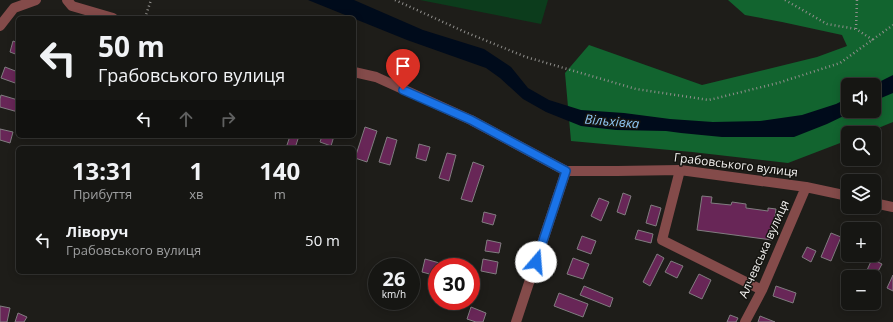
<!DOCTYPE html>
<html lang="uk">
<head>
<meta charset="utf-8">
<style>
  :root { --surface:#161613; --page:#232321; --text:#f1f3f6; --muted:#9e9fa0; --line:#353533 }
  body { margin:0; font-family:"Open Sans",sans-serif; background:var(--page); color:var(--text); height:100vh; display:flex; flex-direction:column; font-size:15px; white-space:nowrap }
  * { box-sizing:border-box; margin:0 }
  p { font-size:13px; color:var(--muted) }
  .icon { flex:none; width:22px; height:22px; fill:none; stroke:currentColor; stroke-width:2; stroke-linecap:round; stroke-linejoin:round }
  .map { position:relative; flex:1; overflow:hidden }
  .side { position:absolute; left:16px; top:146px; width:340px; height:128px; display:flex; flex-direction:column; background:var(--surface); border-radius:6px; box-shadow:0 2px 10px #0003,0 0 0 1px var(--line) }
  .side>* { flex:none }
  .guide { position:absolute; left:16px; top:16px; width:340px; height:122px; border-radius:6px; box-shadow:0 2px 10px #0003,0 0 0 1px var(--line); background:#161613; color:var(--text); overflow:hidden }
  .buttons { position:absolute; left:841px; top:78px; display:grid; gap:8px }
  .buttons a { display:grid; place-items:center; width:40px; height:40px; border-radius:6px; background:var(--surface); box-shadow:0 2px 10px #0003,0 0 0 1px var(--line); font-size:20px }
  .speed { position:absolute; left:368px; top:258px; display:flex; gap:8px; font-size:20px; font-weight:700; text-align:center }
  .speed>* { display:grid; place-content:center; width:52px; height:52px; border-radius:50%; background:var(--surface); box-shadow:0 2px 10px #0003,0 0 0 1px var(--line); line-height:1 }
  .speed small { font-size:10px; font-weight:400 }
  .speed .limit { border:6px solid #d22; background:#fff; color:#111 }
  .pin { position:absolute; display:grid; place-items:center; width:34px; height:34px; color:#fff; margin:-41px -17px; border-radius:50% 50% 50% 0; rotate:-45deg; box-shadow:0 0 4px #0007 }
  .pin .icon { rotate:45deg }
  .me { position:absolute; width:44px; margin:-22px; rotate:18deg; stroke-linejoin:round; filter:drop-shadow(0 0 3px #0008) }
  .turn { display:flex; align-items:center; gap:14px; height:84px; padding:0 16px; font-size:18px }
  .turn .icon { width:52px; height:52px; stroke-width:2.5 }
  .turn b { display:block; font-size:28px; line-height:34px }
  .lanes { display:flex; align-items:center; height:38px; padding:0 16px; background:#0003; justify-content:center; gap:20px; direction:ltr }
  .lanes .off { opacity:.35 }
  .eta { display:flex; justify-content:space-evenly; align-items:center; height:68px; text-align:center }
  .eta b { font-size:24px; font-weight:700; line-height:28px }
  ul { padding:0; list-style:none }
  li { display:flex; align-items:center; gap:12px; height:52px; padding:0 16px }
  li div { flex:1 }
  li b { display:block; font-size:15px }
  li em { font-style:normal }
  .map>svg:first-child { display:block }
</style>
</head>
<body>
<div class="map">
<svg width="893" height="322" viewBox="0 0 893 322">
  <rect width="100%" height="100%" fill="#1e1d19"/>
  <path fill="#0c3c1c" d="M420,0H548L541,24Z"/>
  <path fill="#12642f" fill-rule="evenodd" d="M728,0H893V122L866,133H848V140L788,163L692,152L571,141L565,73L589,45L702,85L817,57L847,46L842,35L782,22L745,15ZM848,85H874V111H848Z"/>
  <path fill="#000b1b" d="M308,0H354L423,30L484,49L511,67L528,88L549,100L581,110L624,113L670,119L713,122L760,121L802,115L836,104L848,98V111H854L827,124L794,137H722L681,133L666,131L616,130L581,126L546,112L523,99L500,78L486,68L407,40Z
    M893,75V93L874,101V85H873Z"/>
  <path fill="#682657" stroke="#817d80" d="M13,41L18,43V55L10,52Z
    M5,67L18,72V84L1,78Z
    M1,95L18,100V112L0,107V99Z
    M365,127L377,131L367,162L355,158Z
    M0,129L13,132L10,143L0,140Z
    M290,136H299L295,148H286Z
    M322,136H334L331,146L320,142Z
    M387,137L397,140L390,165L379,162Z
    M419,144L430,147L426,161L416,158Z
    M447,153L456,155L449,181L439,178Z
    M473,162L484,166L472,202L461,199Z
    M623,193L631,196L625,215L617,212Z
    M702,196L712,197L711,203L731,205L732,202L746,204V208L768,211V208L776,209L772,240L697,230Z
    M599,198L609,202L601,221L591,216Z
    M651,205L661,208L656,226L646,223Z
    M484,212L496,215L493,225L482,222Z
    M638,230L653,234L651,243L635,239Z
    M831,233L841,237L831,261L821,257Z
    M582,236L596,241L591,254L577,249Z
    M487,240L501,243L499,253L485,251Z
    M807,247L816,251L811,262L802,257Z
    M657,254L664,258L650,286L643,282Z
    M573,258L589,264L583,279L567,274Z
    M425,259L447,265L446,267H437V276L422,272Z
    M483,259L498,262L496,274L481,271Z
    M872,259L882,264L874,279V277H864Z
    M671,261L683,266L677,278L665,272Z
    M699,274L711,280L702,299L689,293Z
    M893,275V291L887,288Z
    M584,286L613,298L610,307L580,295Z
    M776,286L796,293L793,303L773,296Z
    M559,293L588,304L583,317L554,306Z
    M0,306L10,308L7,322H0Z
    M471,307L486,313L483,322H476L467,319Z
    M18,313L27,317L24,322H15Z
    M730,315L738,318L736,322H727Z
    M760,316L775,322H758Z"/>
  <g fill="none" stroke-linecap="round" stroke-linejoin="round">
    <path stroke="#908f8c" stroke-width="2.5" stroke-dasharray="1 3" stroke-linecap="butt" d="M395,0L465,32L526,57L636,89L709,100L778,83L840,63L893,25
      M785,0L827,24L856,29
      M857,0L856,29L873,40
      M145,18L151,0"/>
    <path stroke="#844b4a" stroke-width="10" d="M67,0L72,6L113,18
      M0,26L14,8L36,0
      M354,72L376,77L471,120L566,171H617L680,170L806,187L848,196
      M680,170L662,240L762,290
      M874,203L893,207
      M516,322L566,171
      M745,322L762,290L806,187"/>
  </g>
  <g fill="none" stroke-linecap="round" stroke-linejoin="round">
    <defs>
      <path id="route" d="M403,90L471,120L566,171L536,262"/>
    </defs>
    <use href="#route" stroke="#114b97" stroke-width="10"/>
    <use href="#route" stroke="#1a73e8" stroke-width="7"/>
  </g>
  <g text-anchor="middle" stroke-width="3" stroke-linejoin="round" paint-order="stroke">
    <g font-size="12" fill="#f2f1ef" stroke="#151410">
      <text transform="translate(736 165) rotate(7)" y="4">Грабовського вулиця</text>
      <text transform="translate(764 249) rotate(-66)" y="4">Алчевська вулиця</text>
    </g>
    <g font-size="13" font-style="italic" fill="#8fc7f4" stroke="#151410">
      <text transform="translate(612 121) rotate(5)" y="5">Вільхівка</text>
    </g>
  </g>
</svg>
<div class="buttons">
<a><svg class="icon" aria-label="sound" viewBox="0 0 24 24"><path d="M4 9h4l5-4v14l-5-4H4zM17 9q2 3 0 6"/></svg></a>
<a><svg class="icon" aria-label="search" viewBox="0 0 24 24"><circle cx="10" cy="10" r="6"/><path d="M15 15l6 6"/></svg></a>
<a><svg class="icon" aria-label="layers" viewBox="0 0 24 24"><path d="M12 4l9 5-9 5-9-5zM3 14l9 5 9-5"/></svg></a>
<a>+</a>
<a>−</a>
</div>
<div class="speed"><div>26<small>km/h</small></div><div class="limit">30</div></div>
<div class="pin" style="left:403px;top:90px;background:#d93025"><svg class="icon" aria-label="arrive" viewBox="0 0 24 24"><path d="M6 21V4h12l-3 4 3 4H6"/></svg></div>
<svg class="me" style="left:536px;top:262px" viewBox="-20 -20 40 40"><circle r="19" fill="#fff"/><path d="M0-13L10 11 0 6-10 11z" fill="#1a73e8"/></svg>
<div class="guide">
<div class="turn"><svg class="icon" aria-label="left" viewBox="0 0 24 24"><path d="M17 20v-9H6M10 6l-5 5 5 5"/></svg><div><b>50 m</b>Грабовського вулиця</div></div>
<div class="lanes"><svg class="icon" aria-label="left" viewBox="0 0 24 24"><path d="M17 20v-9H6M10 6l-5 5 5 5"/></svg><svg class="icon off" aria-label="ahead" viewBox="0 0 24 24"><path d="M12 20V5M6 11l6-6 6 6"/></svg><svg class="icon off" aria-label="right" viewBox="0 0 24 24"><path d="M7 20v-9h11M14 6l5 5-5 5"/></svg></div>
</div>
<section class="side">
<div class="eta">
<div><b>13:31</b><p>Прибуття</p></div>
<div><b>1</b><p>хв</p></div>
<div><b>140</b><p>m</p></div>
</div>
<ul>
<li><svg class="icon" aria-label="left" viewBox="0 0 24 24"><path d="M17 20v-9H6M10 6l-5 5 5 5"/></svg><div><b>Ліворуч</b><p>Грабовського вулиця</p></div><em>50 m</em></li>
</ul>
</section>
</div>
</body>
</html>
